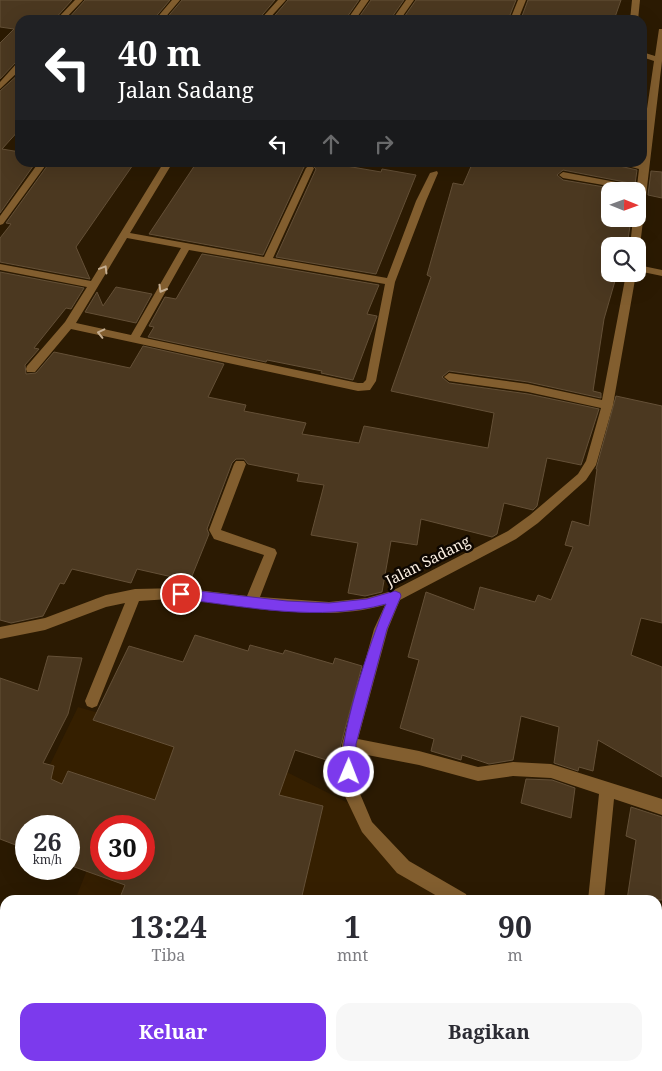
<!DOCTYPE html>
<html lang="id">
<head>
<meta charset="utf-8">
<style>
  :root { --surface:#fff; --page:#f7f7f7; --text:#2b2b33; --muted:#7c7c81; --accent:#7c3aed }
  body { margin:0; font-family:"Noto Serif",serif; background:var(--page); color:var(--text); height:100vh; display:flex; flex-direction:column; font-size:19px; white-space:nowrap }
  * { box-sizing:border-box; margin:0 }
  p { font-size:16px; color:var(--muted) }
  .icon { flex:none; width:28px; height:28px; fill:none; stroke:currentColor; stroke-width:2; stroke-linecap:round; stroke-linejoin:round }
  .map { position:relative; flex:1; overflow:hidden }
  .side { position:absolute; left:0px; top:895px; width:662px; height:176px; display:flex; flex-direction:column; background:var(--surface); border-radius:15px 15px 0 0; box-shadow:0 5px 20px #0002 }
  .side>* { flex:none }
  .banner { position:absolute; left:15px; top:15px; width:632px; height:152px; border-radius:15px; box-shadow:0 5px 20px #0002; background:#202124; color:#fff; overflow:hidden }
  .needle { width:32px; rotate:91deg }
  .buttons { position:absolute; left:601px; top:182px; display:grid; gap:10px }
  .buttons a { display:grid; place-items:center; width:45px; height:45px; border-radius:10px; background:var(--surface); box-shadow:0 5px 20px #0002; font-size:25px }
  .speed { position:absolute; left:15px; top:815px; display:flex; gap:10px; font-size:25px; font-weight:700; text-align:center }
  .speed>* { display:grid; place-content:center; width:65px; height:65px; border-radius:50%; background:var(--surface); box-shadow:0 5px 20px #0002; line-height:1 }
  .speed small { font-size:12px; font-weight:400 }
  .speed .limit { border:8px solid #d22; background:#fff; color:#111 }
  .pin { position:absolute; display:grid; place-items:center; width:42px; height:42px; color:#fff; margin:-21px; border:2px solid #fff; border-radius:50%; box-shadow:0 1px 5px #0007 }
  .me { position:absolute; width:55px; margin:-28px; rotate:1deg; stroke-linejoin:round; filter:drop-shadow(0 0 4px #0008) }
  .turn { display:flex; align-items:center; gap:18px; height:105px; padding:0 20px; font-size:22px }
  .turn .icon { width:65px; height:65px; stroke-width:2.5 }
  .turn b { display:block; font-size:35px; line-height:42px }
  .lanes { display:flex; align-items:center; height:48px; padding:0 20px; background:#0003; justify-content:center; gap:25px; direction:ltr }
  .lanes .off { opacity:.35 }
  .eta { display:flex; justify-content:space-evenly; align-items:center; height:85px; text-align:center }
  .eta b { font-size:30px; font-weight:700; line-height:35px }
  .cta { display:flex; gap:10px; margin-top:auto; padding:10px 20px }
  .cta a { flex:1; height:58px; border-radius:15px; background:var(--accent); color:#fff; font-size:20px; font-weight:700; line-height:58px; text-align:center }
  .cta a+a { background:var(--page); color:var(--text) }
  .map>svg:first-child { display:block }
</style>
</head>
<body>
<div class="map">
<svg width="662" height="1071" viewBox="0 0 662 1071">
  <rect width="100%" height="100%" fill="#2b1a02"/>
  <path fill="#351f00" fill-rule="evenodd" d="M78,707L265,761L356,807L397,859L453,900H75L95,850L69,836V826H49L26,814ZM101,826H144V869H101Z
    M0,918L5,919V1066H658V1003L662,1007V1071H0Z"/>
  <path fill="#4b3820" stroke="#645037" fill-rule="evenodd" d="M0,0H72L54,20H20V61L16,62L0,79V43L14,29L0,27Z
    M85,0H170L153,20H67Z
    M182,0H275L258,20H165Z
    M288,0H359L345,20H271Z
    M371,0H404L390,20H357Z
    M416,0H516L508,20H402Z
    M528,0H621L614,20H548L522,16Z
    M20,73V129L2,149L20,152V162H36L0,213V91Z
    M50,162H135L76,247L90,279L0,262V238L11,224L6,223Z
    M197,162H323L381,172L382,169L416,175L376,274L276,257L316,169L310,163L304,167L263,255L149,234Z
    M473,162H602L637,170L635,184L563,170L557,175L563,180L628,191H610V219H631L627,246H610V274H617L604,319L593,391L601,393V398L528,382L449,371L442,377L449,383L528,394L599,409L581,465L547,458L537,506L533,510L504,503L497,534L492,537L421,519L417,545L391,541L382,592L365,596L348,593L358,543L311,535L324,485L297,481L299,474L248,464L244,459H236L232,463L207,529L209,534L190,581L137,569L131,583L72,569L64,584L60,583L43,616L11,623L0,620V272L84,288L71,309L66,308L34,348L39,349L25,365L26,374L36,373L54,352L130,368L143,346L224,364L208,397L246,405L244,411L306,423L302,434L359,443L364,426L488,448L494,413L391,391L431,277L427,275L453,183L463,185Z
    M651,171L662,172V198L648,195Z
    M202,254L379,285L367,314L377,316L376,319L353,380L321,373L322,371L267,360L266,362L148,337L154,327L149,326L165,297L176,299Z
    M116,287L152,294L136,323L85,312L97,292L103,306Z
    M616,396L662,406V623L641,618L631,655L662,667V777L598,740L593,771L579,767L578,771L554,763L559,727L521,716L513,760L489,764L462,755L461,760L431,751L434,739L400,728L419,660L408,657L426,592L474,610L480,587L535,602L538,595L551,600L573,547L565,545L572,521L589,526L597,469H596Z
    M195,635L248,651L250,645L283,654L285,650L333,664L335,658L362,666L336,763L295,750L279,795L323,806L301,900H119L125,885L69,865V826H26V849L0,839V678L38,691L48,656L82,658L68,714L43,763L54,766L51,779L62,784L68,771L155,800L174,747L93,720L129,646L183,662ZM101,826H144V869H101Z
    M526,779L552,780L575,788L571,818L521,803Z
    M631,807L662,817V900H627L636,840L626,836Z"/>
  <g fill="none" stroke-linecap="round" stroke-linejoin="round">
    <path fill="#825e2f" fill-rule="evenodd" d="M75,0H83L64,20H56Z
      M172,0H180L163,20H155Z
      M278,0H286L268,20H260Z
      M361,0H369L355,20H347Z
      M406,0H414L400,20H392Z
      M518,0H526L518,20H510Z
      M632,0H640L638,20H630Z
      M659,29H662V61L640,246L638,248V246H630L633,219H638V191L563,178L559,175L563,172L637,186L639,169L612,162H642V143L654,61L642,57V52L655,56Z
      M17,63H20V70L0,89V82Z
      M39,162H48L3,224L0,225V216Z
      M164,162H173L130,233L264,257L306,168L310,165L314,168L273,258L387,278L416,201L430,173L437,171L438,173L426,201L395,282L376,381L370,390L358,391L71,329L35,372H27L26,369L27,366L65,322L87,287L0,270V264L91,281ZM127,238L181,248L131,335L76,323ZM189,250L385,284L366,380L363,383H358L140,337Z
      M638,265L662,270V276L638,271Z
      M626,274H636L613,405L596,465L586,480L538,523L516,539L400,600L388,629L358,739L419,751L478,767L513,762L551,764L662,799V815L614,799L604,900H588L599,794L551,778L513,776L478,781L419,765L357,753L358,789L372,822L409,861L466,894L468,900H444L397,873L362,832L342,790V744L374,629L385,605C317,624 250,604 182,600C168,599 153,600 139,601L97,706L92,708L87,706L85,701L125,603L106,607L45,630L0,639V627L45,618L106,595L135,589L181,588L247,596L264,555L214,539L209,530L234,464L236,461H244L246,464L221,530L275,549L277,553L260,597L329,602L367,598L392,591L508,531L530,515L578,474L586,461L601,408L528,392L449,381L444,377L449,373L528,384L602,400Z
      M658,996L662,998V1019L658,1017Z
      M30,1066H48L47,1071H29Z"/>
  </g>
  <defs><path id="oneway-chevron" d="M-2-3.5L2.5 0L-2 3.5" fill="none" stroke-width="1.6" stroke-linecap="round" stroke-linejoin="round" transform="scale(1.25)"/></defs>
  <g stroke="#c5ae91">
    <use href="#oneway-chevron" transform="translate(104 269) rotate(-59)"/>
    <use href="#oneway-chevron" transform="translate(162 289) rotate(120)"/>
    <use href="#oneway-chevron" transform="translate(101 333) rotate(-167)"/>
  </g>
  <path fill="#7c3aed" stroke="#51269a" d="M181,589L287,601L329,603L367,599L395,591L400,593L401,596L387,629L356,744V772L354,777L349,779L344,777C333,750 373,633 386,604C319,622 249,607 181,599L177,597L175,594L177,590Z"/>
  <g text-anchor="middle" stroke-width="5" stroke-linejoin="round" paint-order="stroke">
    <g font-size="15" fill="#fbefe1" stroke="#0e0701">
      <text transform="translate(428 561) rotate(-27)" y="5">Jalan Sadang</text>
    </g>
  </g>
</svg>
<div class="buttons">
<a><svg class="needle" viewBox="-14 -14 28 28"><path d="M0-13l5 13h-10z" fill="#e53935"/><path d="M0 13l5-13h-10z" fill="#7c7c81"/></svg></a>
<a><svg class="icon" aria-label="search" viewBox="0 0 24 24"><circle cx="10" cy="10" r="6"/><path d="M15 15l6 6"/></svg></a>
</div>
<div class="speed"><div>26<small>km/h</small></div><div class="limit">30</div></div>
<div class="pin" style="left:181px;top:594px;background:#d93025"><svg class="icon" aria-label="arrive" viewBox="0 0 24 24"><path d="M6 21V4h12l-3 4 3 4H6"/></svg></div>
<svg class="me" style="left:349px;top:772px" viewBox="-20 -20 40 40"><circle r="17" fill="#7c3aed" stroke="#fff" stroke-width="3"/><path d="M0-11L8 9 0 5-8 9z" fill="#fff"/></svg>
<div class="banner">
<div class="turn"><svg class="icon" aria-label="left" viewBox="0 0 24 24"><path d="M17 20v-9H6M10 6l-5 5 5 5"/></svg><div><b>40 m</b>Jalan Sadang</div></div>
<div class="lanes"><svg class="icon" aria-label="left" viewBox="0 0 24 24"><path d="M17 20v-9H6M10 6l-5 5 5 5"/></svg><svg class="icon off" aria-label="ahead" viewBox="0 0 24 24"><path d="M12 20V5M6 11l6-6 6 6"/></svg><svg class="icon off" aria-label="right" viewBox="0 0 24 24"><path d="M7 20v-9h11M14 6l5 5-5 5"/></svg></div>
</div>
<section class="side">
<div class="eta">
<div><b>13:24</b><p>Tiba</p></div>
<div><b>1</b><p>mnt</p></div>
<div><b>90</b><p>m</p></div>
</div>
<div class="cta"><a>Keluar</a><a>Bagikan</a></div>
</section>
</div>
</body>
</html>
